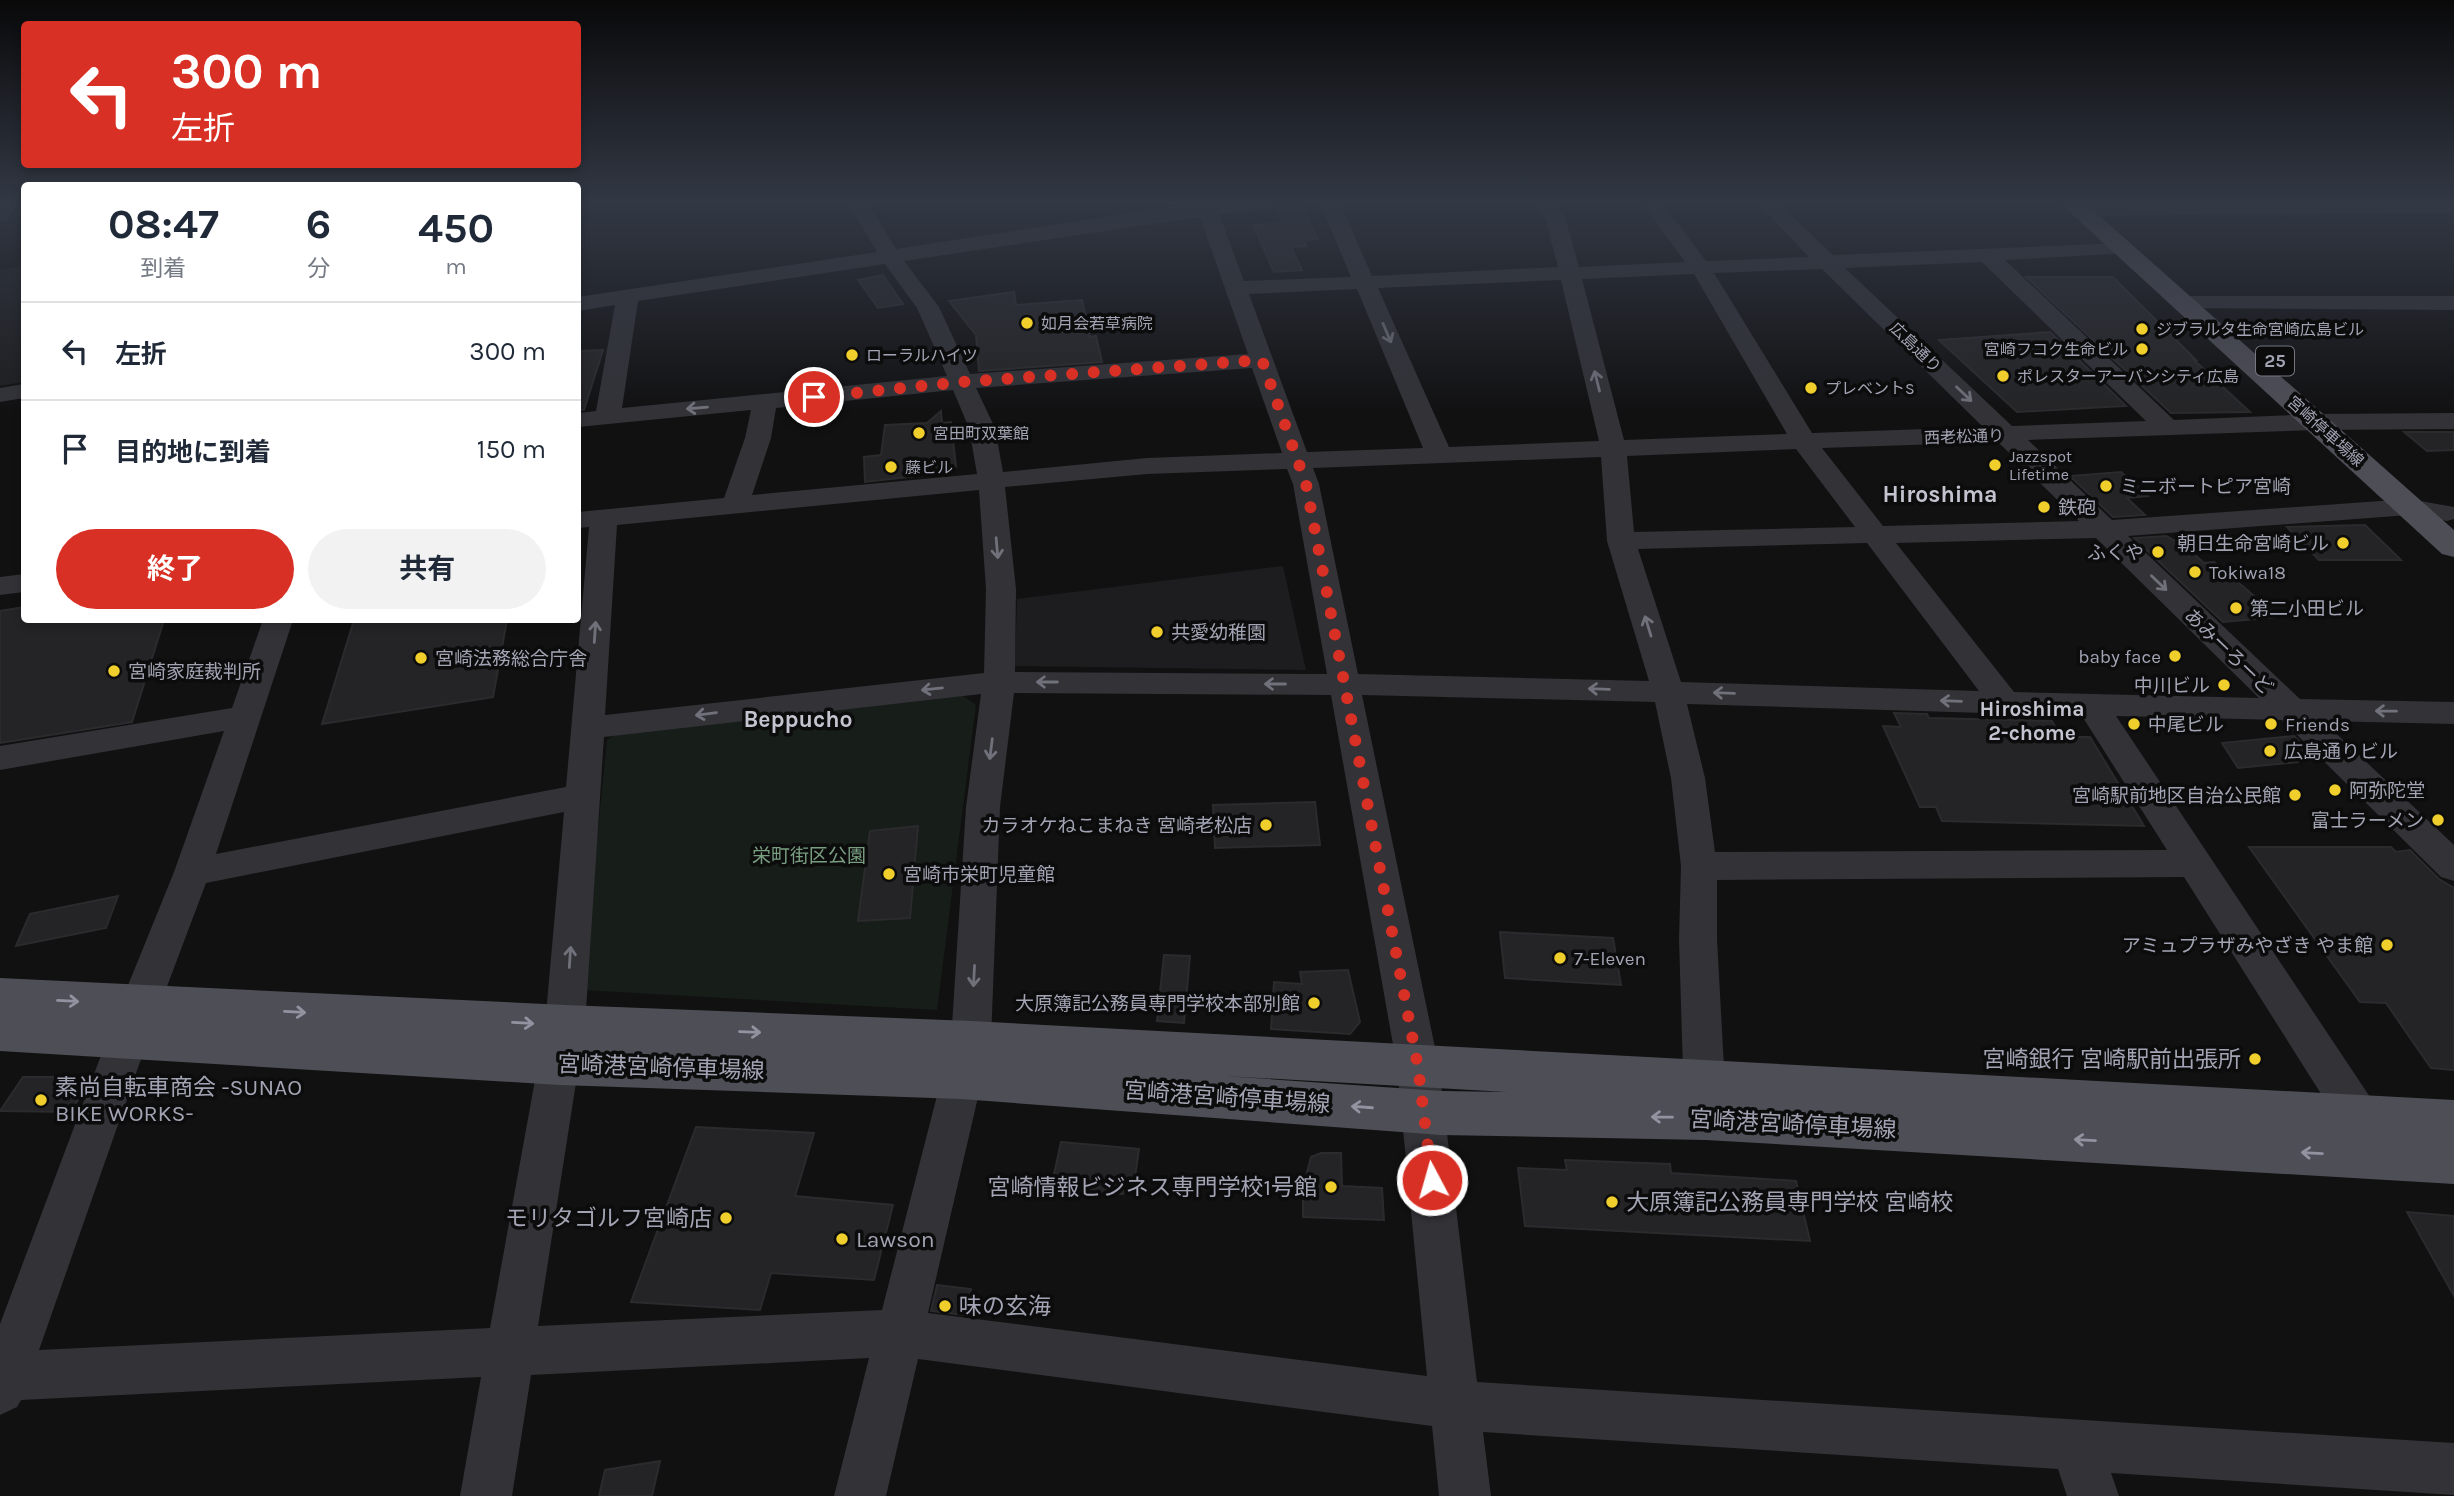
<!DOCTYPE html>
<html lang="ja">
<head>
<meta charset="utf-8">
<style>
  :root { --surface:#fff; --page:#f2f2f3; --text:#1f2937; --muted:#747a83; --line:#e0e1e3; --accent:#d93025 }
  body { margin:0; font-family:Karla,"Noto Sans JP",sans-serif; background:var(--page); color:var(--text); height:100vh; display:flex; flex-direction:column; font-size:26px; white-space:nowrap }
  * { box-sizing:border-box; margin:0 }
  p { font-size:23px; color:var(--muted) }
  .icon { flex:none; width:38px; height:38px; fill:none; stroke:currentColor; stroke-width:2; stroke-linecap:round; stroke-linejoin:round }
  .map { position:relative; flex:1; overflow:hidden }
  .sheet { position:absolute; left:21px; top:182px; width:560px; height:441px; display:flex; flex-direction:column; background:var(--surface); border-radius:7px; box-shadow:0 4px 10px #0003 }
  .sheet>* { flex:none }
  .hud { position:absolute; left:21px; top:21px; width:560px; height:147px; border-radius:7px; box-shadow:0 4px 10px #0003; background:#d93025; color:#fff; overflow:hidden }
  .pin { position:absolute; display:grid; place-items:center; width:60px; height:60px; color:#fff; margin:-30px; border:4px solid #fff; border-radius:50%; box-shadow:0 2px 7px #0007 }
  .me { position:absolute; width:77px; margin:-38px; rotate:354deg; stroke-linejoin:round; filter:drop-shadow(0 0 5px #0008) }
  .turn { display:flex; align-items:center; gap:24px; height:147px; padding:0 35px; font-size:32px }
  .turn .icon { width:91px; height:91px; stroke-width:2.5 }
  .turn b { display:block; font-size:49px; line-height:60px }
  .eta { display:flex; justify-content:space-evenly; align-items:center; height:119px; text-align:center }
  .eta b { font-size:42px; font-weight:700; line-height:49px }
  .cta { display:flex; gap:14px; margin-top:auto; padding:14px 35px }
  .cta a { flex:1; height:80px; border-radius:42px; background:var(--accent); color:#fff; font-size:28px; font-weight:700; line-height:80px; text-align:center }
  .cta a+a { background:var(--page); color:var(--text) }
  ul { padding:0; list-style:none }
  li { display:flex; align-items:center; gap:21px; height:98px; padding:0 35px; border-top:2px solid var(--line) }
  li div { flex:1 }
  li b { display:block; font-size:26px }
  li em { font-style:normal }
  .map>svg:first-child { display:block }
</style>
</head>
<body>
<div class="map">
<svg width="2454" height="1496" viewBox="0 0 2454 1496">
  <rect width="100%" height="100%" fill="#111112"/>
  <path fill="#1d1d1f" d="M24,266V382L0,386V270Z
    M1283,566L1306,670L1015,666L1017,599Z"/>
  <path fill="#171d19" d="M953,689L976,705L937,1010L582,990L607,740L620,731Z"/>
  <path fill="#242426" stroke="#2b2b2e" stroke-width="2" d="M1302,207L1318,239L1303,240L1306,246L1291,247L1302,270L1274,272L1253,225L1283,223L1276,208Z
    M883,275L903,304L878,308L858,280Z
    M2026,277H2113L2196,360H2194L2250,412L2171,413Z
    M1014,292L1016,305L1082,300L1090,337L1096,336L1102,362L979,371L976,335L949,301Z
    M2050,332L2126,406L2017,412L1939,340Z
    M603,350L584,410H578V351Z
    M941,411L942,423L951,422L956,467L917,472L918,476L865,482L864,457L881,455L885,425L927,423Z
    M2404,432H2454V450L2427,451Z
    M2121,472L2148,496L2127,498L2145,515L2113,517L2070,476Z
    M2365,525L2401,560H2319L2287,527Z
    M2166,536L2186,547L2204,563L2214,562L2279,617L2223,622L2134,538Z
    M24,607V620H164L132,722L0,743V611Z
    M354,620H507L493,697L322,724Z
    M1894,713L1927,714L1929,718L2052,721L2061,737H2090L2144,826L1942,821L1936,807H1920L1883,726L1901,727Z
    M2294,736L2319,760L2238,768L2222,743Z
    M1315,802L1320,845L1215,848L1213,805Z
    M918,826L910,918L858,921L870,831Z
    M2249,847H2391L2396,852L2410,850L2439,879L2454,888V1070L2431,1068L2386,1003L2360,1002Z
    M118,896L106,928L16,946L30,914Z
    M1500,932L1613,938L1621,985L1505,978Z
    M1164,955L1190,956L1184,1023L1157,1021Z
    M1348,970L1360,1022L1350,1034L1271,1029L1274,982L1302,984L1300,972Z
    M23,1077H77L82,1094L70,1112L0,1111Z
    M696,1127L814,1133L795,1196L893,1205L874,1280L771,1273L760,1310L631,1302Z
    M1061,1142L1139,1149L1134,1184H1125L1123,1194L1051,1188Z
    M1321,1153H1341L1342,1186L1382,1188L1384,1220L1303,1217V1188L1311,1157Z
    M1565,1160L1670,1164L1671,1173L1796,1181L1810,1241L1525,1226L1518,1168L1567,1170Z
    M2407,1212L2454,1216V1296Z
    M937,1285L971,1289L964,1315L931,1311Z
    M660,1461L652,1496H599L605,1470Z"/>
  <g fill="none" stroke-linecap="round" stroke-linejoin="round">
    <path fill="#323237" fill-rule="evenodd" d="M0,203H18L7,220L0,222Z
      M848,203H868L896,249L1195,203H1275L1266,209L1219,214L1244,281L1351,277L1320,203H1340L1372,276L1558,267L1545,218L1535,203H1555L1565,217L1579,267L1685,262L1642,203H1662L1706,261L1809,257L1757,203H1778L1833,255L2124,243L2131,245L2134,249L2131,253L2005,260L2174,420L2315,414L2454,413V429L2315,430L2028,440L2112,520L2409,499L2454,507V519L2447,521L2409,515L2128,536L2300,699L2454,702V724L2323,721L2454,845V881L2441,877L2282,720L2116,716L2384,1118L2390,1132L2384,1146L2369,1151L2354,1146L2184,877L1717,880V939L1726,1104L1720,1117L1705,1123L1690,1117L1684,1104L1679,939L1681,866L1671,778L1655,702L1362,695L1439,1067L1477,1382L2454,1443V1495L2111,1473L2119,1496H2067L2058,1469L1483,1432L1491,1496H1439L1432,1426L918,1359L886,1496H834L869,1358L531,1375L512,1496H460L481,1377L21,1400L17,1407L0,1415V1324L120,1005L174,872L224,731L0,770V746L232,708L263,620H293L216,854L566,787L589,527L578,528V512L724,498L745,438L751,410L578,427V413L596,411L615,305L578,311V297L877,252ZM1200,217L1248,354L970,374L939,307L904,261ZM1982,262L2146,421L2012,426L1845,268ZM885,264L917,308L947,376L622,408L638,301ZM1822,269L1983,427L1812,433L1714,273ZM1694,274L1787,434L1624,440L1582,279ZM1561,280L1599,441L1449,447L1378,288ZM1357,289L1423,448L1307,452L1249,294ZM1252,368L1282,453L1147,458L1003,472L995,428L976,388ZM953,390L969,428L977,474L752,495L771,438L776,408ZM1998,442L2079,521L1883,526L1822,448ZM1796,449L1855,527L1634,532L1627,456ZM1601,457L1607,541L1649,681L1358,674L1319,484L1313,468ZM1287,469L1293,484L1327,674L1015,672L1016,589L1005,487L1147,474ZM979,490L986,589L984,673L605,715L617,525ZM2096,538L2259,698L2014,692L1896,543ZM1867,543L1979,691L1681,682L1638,549ZM1014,693L1331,695L1397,1067L1427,1376L928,1313L991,1041L1000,807ZM981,694L966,807L951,1041L882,1310L538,1326L585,1025L604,737ZM1687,704L2082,716L2167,850L1715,852L1705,778ZM564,812L545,1025L490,1328L39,1350L160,1005L206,883Z
      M2157,203H2454V213L2079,216L2072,214L2069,210L2072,206L2079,204Z
      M2184,296H2454V310L2176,308L2173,303L2176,298Z
      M24,384V398L0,402V388Z
      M24,574V592L0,595V577Z"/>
    <path fill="#4e4e56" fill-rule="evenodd" d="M2060,203H2085L2454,530V557L2442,554Z
      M0,978L565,1005L971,1021L2454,1100V1184L1706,1140L1441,1135L961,1099L560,1085L0,1051ZM1224,1076L1507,1092L1441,1091Z"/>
  </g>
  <defs><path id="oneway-shaft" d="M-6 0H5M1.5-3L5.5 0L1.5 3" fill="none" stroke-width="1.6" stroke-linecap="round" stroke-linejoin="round" transform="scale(1.75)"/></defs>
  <g stroke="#70717b">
    <use href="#oneway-shaft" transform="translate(1387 333) rotate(67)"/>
    <use href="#oneway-shaft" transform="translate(1597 381) rotate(-104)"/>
    <use href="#oneway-shaft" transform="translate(1964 394) rotate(44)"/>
    <use href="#oneway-shaft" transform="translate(697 408) rotate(175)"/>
    <use href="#oneway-shaft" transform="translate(997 548) rotate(85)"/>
    <use href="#oneway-shaft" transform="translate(2159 583) rotate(44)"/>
    <use href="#oneway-shaft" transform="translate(1648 626) rotate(-107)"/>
    <use href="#oneway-shaft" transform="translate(595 632) rotate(-86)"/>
    <use href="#oneway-shaft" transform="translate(1047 682) rotate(-180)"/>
    <use href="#oneway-shaft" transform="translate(1275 684) rotate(-180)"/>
    <use href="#oneway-shaft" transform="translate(932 689) rotate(174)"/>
    <use href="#oneway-shaft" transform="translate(1599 689) rotate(-178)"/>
    <use href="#oneway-shaft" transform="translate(1724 693) rotate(-178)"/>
    <use href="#oneway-shaft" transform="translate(1951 701) rotate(-178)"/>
    <use href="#oneway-shaft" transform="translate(2386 711) rotate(-179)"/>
    <use href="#oneway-shaft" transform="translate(706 714) rotate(173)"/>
    <use href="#oneway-shaft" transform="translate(991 749) rotate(97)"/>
    <use href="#oneway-shaft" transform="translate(570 957) rotate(-86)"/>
    <use href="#oneway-shaft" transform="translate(974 976) rotate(93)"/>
  </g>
  <g stroke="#9193a0">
    <use href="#oneway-shaft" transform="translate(68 1001) rotate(3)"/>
    <use href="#oneway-shaft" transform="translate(295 1012) rotate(3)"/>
    <use href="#oneway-shaft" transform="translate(523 1023) rotate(3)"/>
    <use href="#oneway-shaft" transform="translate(750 1032) rotate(2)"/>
    <use href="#oneway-shaft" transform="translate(1362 1107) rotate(-176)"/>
    <use href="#oneway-shaft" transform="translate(1662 1117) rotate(-179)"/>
    <use href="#oneway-shaft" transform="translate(2085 1140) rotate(-177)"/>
    <use href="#oneway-shaft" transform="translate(2312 1153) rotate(-177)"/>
  </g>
  <linearGradient id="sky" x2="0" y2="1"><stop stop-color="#09090a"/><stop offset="0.49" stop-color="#323844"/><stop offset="1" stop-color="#323844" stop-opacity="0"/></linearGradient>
  <rect width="2454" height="413" fill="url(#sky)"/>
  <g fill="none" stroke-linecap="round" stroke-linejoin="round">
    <path stroke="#d93025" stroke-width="12" stroke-dasharray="0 21.6" d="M814,397L962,382L1262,360L1306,484L1418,1067L1432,1180"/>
  </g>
  <g fill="#f0ce2b" stroke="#0c0c0d" stroke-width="2.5">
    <circle cx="1027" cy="323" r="7"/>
    <circle cx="2142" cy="329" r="7"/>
    <circle cx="2142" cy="349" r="7"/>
    <circle cx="852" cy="355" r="7"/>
    <circle cx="2003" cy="376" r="7"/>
    <circle cx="1811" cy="388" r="7"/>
    <circle cx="919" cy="433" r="7"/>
    <circle cx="1995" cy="465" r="7"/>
    <circle cx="891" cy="467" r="7"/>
    <circle cx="2106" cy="486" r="7"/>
    <circle cx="2044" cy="507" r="7"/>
    <circle cx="2343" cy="543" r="7"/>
    <circle cx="2158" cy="552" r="7"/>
    <circle cx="2195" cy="572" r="7"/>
    <circle cx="2236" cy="608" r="7"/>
    <circle cx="1157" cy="632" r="7"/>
    <circle cx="2175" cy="656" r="7"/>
    <circle cx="421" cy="658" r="7"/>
    <circle cx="114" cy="671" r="7"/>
    <circle cx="2224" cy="685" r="7"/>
    <circle cx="2134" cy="724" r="7"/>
    <circle cx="2271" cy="724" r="7"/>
    <circle cx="2270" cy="751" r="7"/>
    <circle cx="2335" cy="790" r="7"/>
    <circle cx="2295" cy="795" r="7"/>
    <circle cx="2438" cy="820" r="7"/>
    <circle cx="1266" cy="825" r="7"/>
    <circle cx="889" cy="874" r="7"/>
    <circle cx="2387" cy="945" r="7"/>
    <circle cx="1560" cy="958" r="7"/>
    <circle cx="1314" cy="1003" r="7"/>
    <circle cx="2255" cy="1059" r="7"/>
    <circle cx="41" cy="1100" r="7"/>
    <circle cx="1331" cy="1187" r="7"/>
    <circle cx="1612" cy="1202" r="7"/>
    <circle cx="726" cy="1218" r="7"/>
    <circle cx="842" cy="1239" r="7"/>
    <circle cx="945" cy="1306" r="7"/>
  </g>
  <g text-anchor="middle" stroke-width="7" stroke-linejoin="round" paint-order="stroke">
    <g font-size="16" fill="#a2a4b3" stroke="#0c0c0d" text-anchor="start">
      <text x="1041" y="329">如月会若草病院</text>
      <text x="2156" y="335">ジブラルタ生命宮崎広島ビル</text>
      <text x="2128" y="355" text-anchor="end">宮崎フコク生命ビル</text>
      <text x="866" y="361">ローラルハイツ</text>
      <text x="2017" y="382">ポレスターアーバンシティ広島</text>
      <text x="1825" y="394">プレベントS</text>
      <text x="933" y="439">宮田町双葉館</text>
      <text x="2009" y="462">Jazzspot<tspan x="2009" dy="18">Lifetime</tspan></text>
      <text x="905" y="473">藤ビル</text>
    </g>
    <g font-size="16" fill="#a2a4b3" stroke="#0c0c0d">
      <text transform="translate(1916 347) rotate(44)" y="6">広島通り</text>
      <text transform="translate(2326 431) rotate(42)" y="6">宮崎停車場線</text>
      <text transform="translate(1964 436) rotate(-2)" y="6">西老松通り</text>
    </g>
    <rect fill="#0c0c0d" stroke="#757681" stroke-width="2" x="2256" y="346.5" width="38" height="29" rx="5"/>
    <g font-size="18" font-weight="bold" fill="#a2a4b3">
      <text x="2275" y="367">25</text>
    </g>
    <g font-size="19" fill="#a2a4b3" stroke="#0c0c0d" text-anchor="start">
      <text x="2120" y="493">ミニボートピア宮崎</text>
      <text x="2058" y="514">鉄砲</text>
      <text x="2329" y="550" text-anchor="end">朝日生命宮崎ビル</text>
      <text x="2144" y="559" text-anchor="end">ふくや</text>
      <text x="2209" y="579">Tokiwa18</text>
      <text x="2250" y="615">第二小田ビル</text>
      <text x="1171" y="639">共愛幼稚園</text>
      <text x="2161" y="663" text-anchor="end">baby face</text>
      <text x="435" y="665">宮崎法務総合庁舎</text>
      <text x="128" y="678">宮崎家庭裁判所</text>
      <text x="2210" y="692" text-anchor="end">中川ビル</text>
      <text x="2148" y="731">中尾ビル</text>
      <text x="2285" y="731">Friends</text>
      <text x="2284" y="758">広島通りビル</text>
      <text x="2349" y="797">阿弥陀堂</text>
      <text x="2281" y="802" text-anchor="end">宮崎駅前地区自治公民館</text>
      <text x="2424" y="827" text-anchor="end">富士ラーメン</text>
      <text x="1252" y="832" text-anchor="end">カラオケねこまねき 宮崎老松店</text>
      <text x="903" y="881">宮崎市栄町児童館</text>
      <text x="2373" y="952" text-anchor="end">アミュプラザみやざき やま館</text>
      <text x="1574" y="965">7-Eleven</text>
      <text x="1300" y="1010" text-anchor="end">大原簿記公務員専門学校本部別館</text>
    </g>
    <g font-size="19" fill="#a2a4b3" stroke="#0c0c0d">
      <text transform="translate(2229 651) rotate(44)" y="7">あみーろーど</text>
    </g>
    <g font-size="19" fill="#799e81" stroke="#0c0c0d">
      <text x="809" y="862">栄町街区公園</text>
    </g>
    <g font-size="21" font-weight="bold" fill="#c3c4cf" stroke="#0c0c0d">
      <text x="2032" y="716">Hiroshima<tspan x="2032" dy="24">2-chome</tspan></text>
    </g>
    <g font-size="23" font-weight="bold" fill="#c3c4cf" stroke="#0c0c0d">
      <text x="1940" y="502">Hiroshima</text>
      <text x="798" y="727">Beppucho</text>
    </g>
    <g font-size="23" fill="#a2a4b3" stroke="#0c0c0d" text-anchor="start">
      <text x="2241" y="1067" text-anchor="end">宮崎銀行 宮崎駅前出張所</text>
      <text x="55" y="1095">素尚自転車商会 -SUNAO<tspan x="55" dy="26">BIKE WORKS-</tspan></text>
      <text x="1317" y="1195" text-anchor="end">宮崎情報ビジネス専門学校1号館</text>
      <text x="1626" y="1210">大原簿記公務員専門学校 宮崎校</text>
      <text x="712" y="1226" text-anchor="end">モリタゴルフ宮崎店</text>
      <text x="856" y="1247">Lawson</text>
      <text x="959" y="1314">味の玄海</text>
    </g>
    <g font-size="23" fill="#a2a4b3" stroke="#0c0c0d">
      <text transform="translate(661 1067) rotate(2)" y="8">宮崎港宮崎停車場線</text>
      <text transform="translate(1227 1097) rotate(4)" y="8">宮崎港宮崎停車場線</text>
      <text transform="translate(1793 1124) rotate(3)" y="8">宮崎港宮崎停車場線</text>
    </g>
  </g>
</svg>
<div class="pin" style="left:814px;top:397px;background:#d93025"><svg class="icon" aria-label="arrive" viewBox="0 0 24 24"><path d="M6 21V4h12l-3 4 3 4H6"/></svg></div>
<svg class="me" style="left:1432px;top:1180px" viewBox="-20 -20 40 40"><circle r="17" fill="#d93025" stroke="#fff" stroke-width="3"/><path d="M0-11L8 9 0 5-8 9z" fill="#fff"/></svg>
<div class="hud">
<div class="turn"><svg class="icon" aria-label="left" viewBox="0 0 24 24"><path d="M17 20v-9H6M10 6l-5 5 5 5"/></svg><div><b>300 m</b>左折</div></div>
</div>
<section class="sheet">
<div class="eta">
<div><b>08:47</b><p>到着</p></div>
<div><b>6</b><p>分</p></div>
<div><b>450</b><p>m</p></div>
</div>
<ul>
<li><svg class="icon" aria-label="left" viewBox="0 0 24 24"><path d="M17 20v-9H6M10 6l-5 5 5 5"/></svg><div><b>左折</b></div><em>300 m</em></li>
<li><svg class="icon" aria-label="arrive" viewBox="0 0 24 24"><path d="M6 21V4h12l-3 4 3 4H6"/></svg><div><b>目的地に到着</b></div><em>150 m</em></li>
</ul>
<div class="cta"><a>終了</a><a>共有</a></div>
</section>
</div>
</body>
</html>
